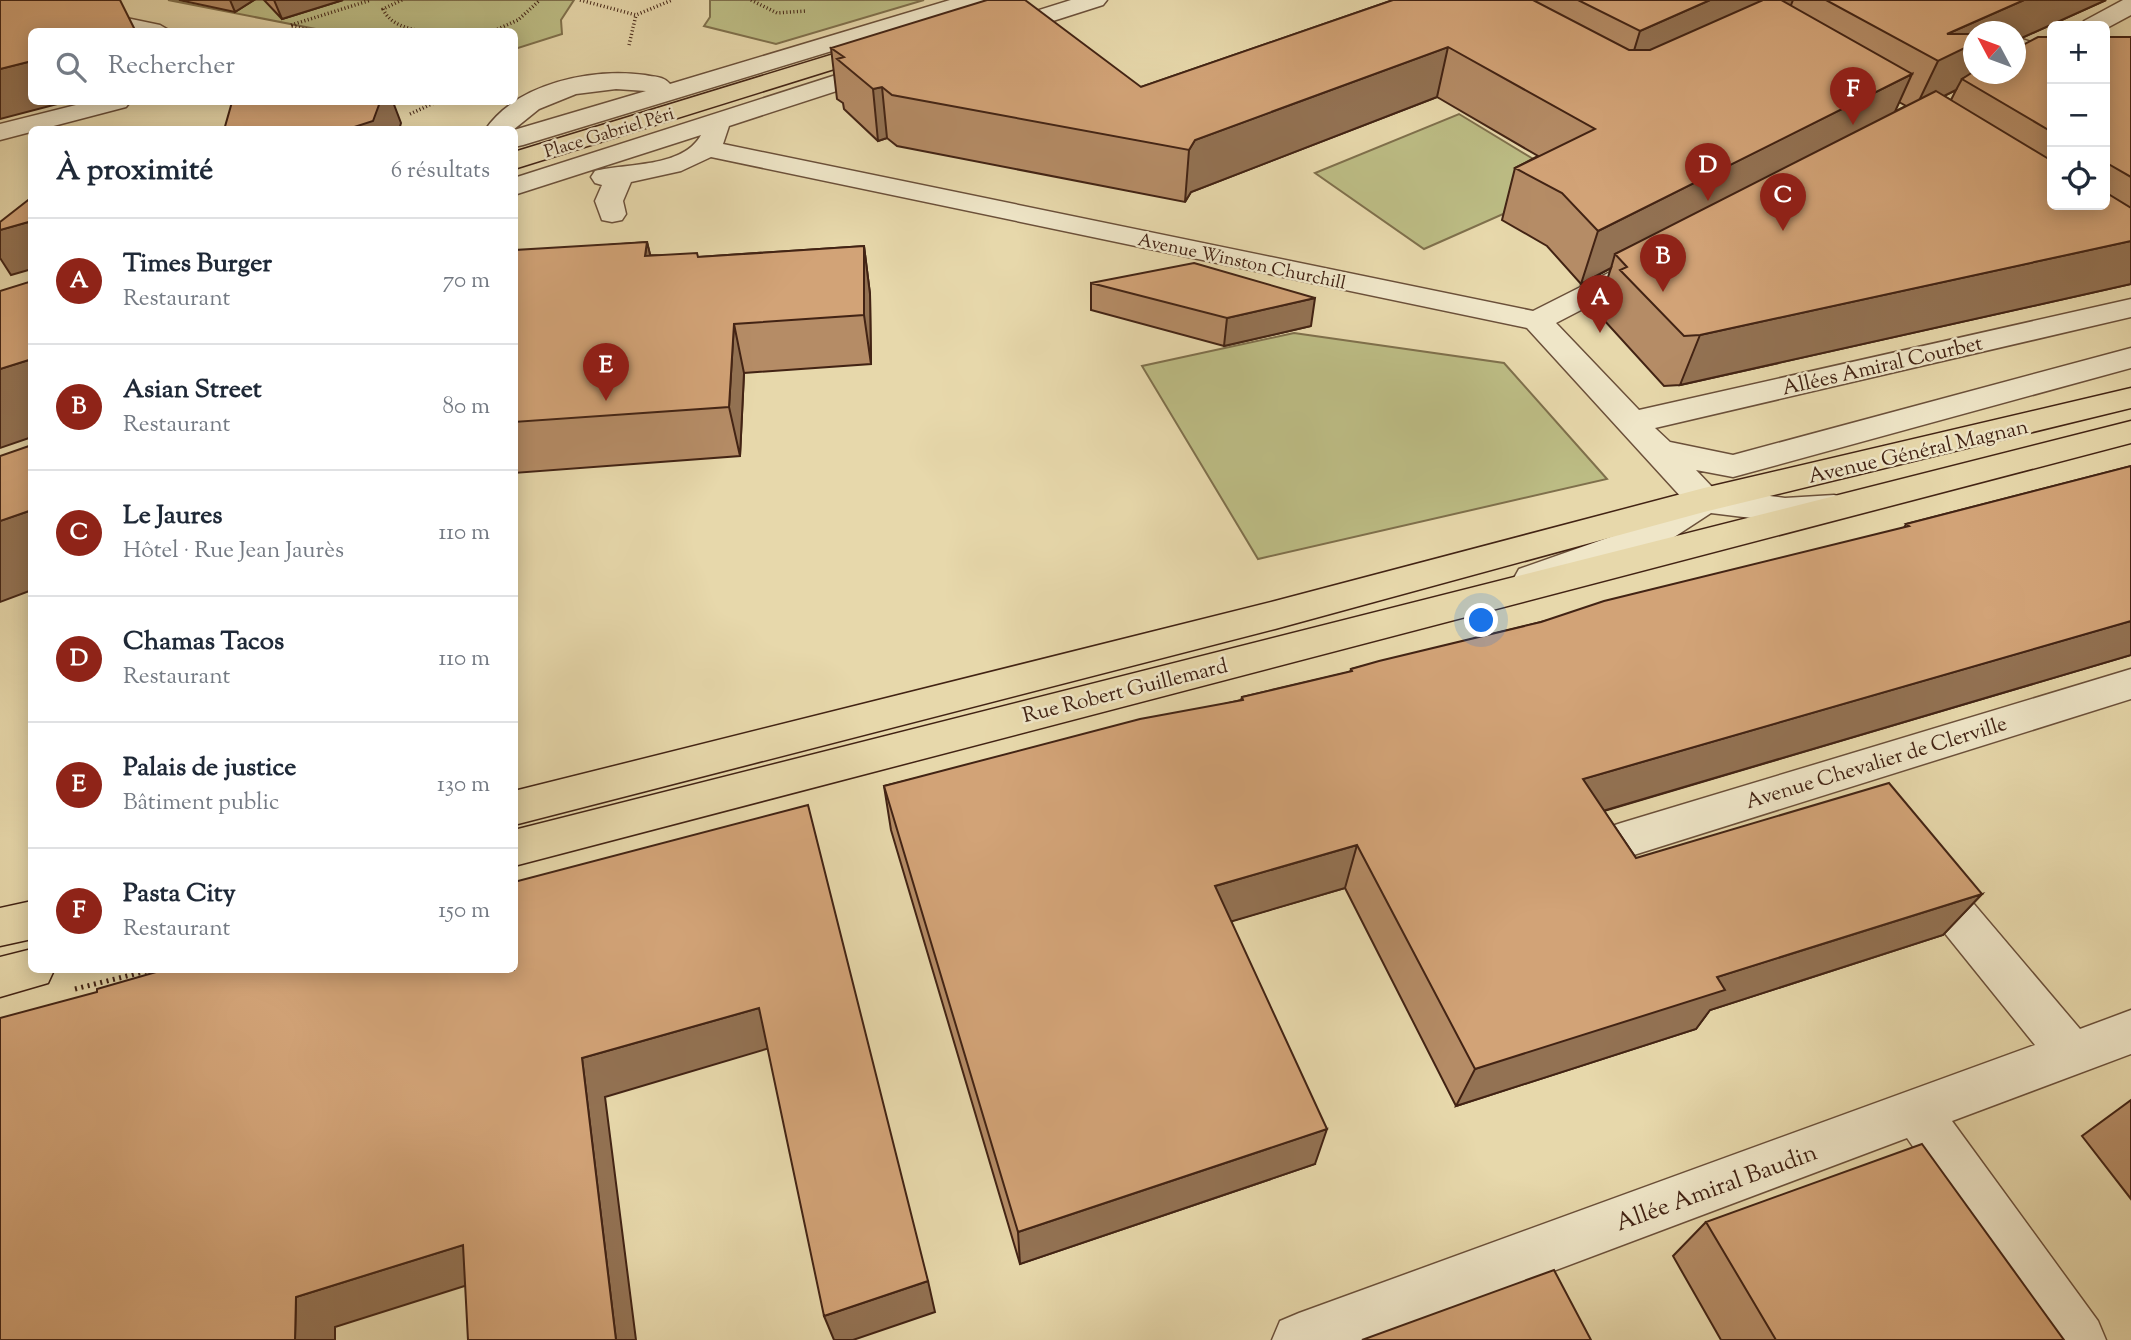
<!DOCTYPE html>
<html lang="fr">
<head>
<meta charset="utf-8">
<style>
	:root { --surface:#fff; --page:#f6f6f7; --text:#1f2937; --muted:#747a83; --line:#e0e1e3; --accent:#8f2418 }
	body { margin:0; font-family:"Sorts Mill Goudy",serif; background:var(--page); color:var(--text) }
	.controls { position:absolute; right:21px; top:21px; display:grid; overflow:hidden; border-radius:10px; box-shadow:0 4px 18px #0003 }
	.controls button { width:63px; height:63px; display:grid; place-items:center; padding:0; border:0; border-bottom:2px solid var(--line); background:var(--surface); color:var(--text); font:35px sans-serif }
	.compass { position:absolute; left:1963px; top:21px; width:63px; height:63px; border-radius:50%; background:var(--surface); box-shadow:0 4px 18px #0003; rotate:311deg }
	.you { position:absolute; left:1482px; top:621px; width:24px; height:24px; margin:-18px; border:5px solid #fff; border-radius:50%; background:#1a73e8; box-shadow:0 0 0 10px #1a73e833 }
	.badge { display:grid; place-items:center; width:46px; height:46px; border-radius:50%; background:var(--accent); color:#fff; font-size:23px; font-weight:700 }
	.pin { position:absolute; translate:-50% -58px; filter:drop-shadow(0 2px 4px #0008) }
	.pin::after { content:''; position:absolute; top:37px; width:24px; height:21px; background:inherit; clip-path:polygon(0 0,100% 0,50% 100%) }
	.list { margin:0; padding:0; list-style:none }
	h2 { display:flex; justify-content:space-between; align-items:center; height:91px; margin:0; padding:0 28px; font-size:30px }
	h2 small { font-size:23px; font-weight:400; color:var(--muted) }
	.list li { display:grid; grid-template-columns:46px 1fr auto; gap:21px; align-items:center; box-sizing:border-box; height:126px; padding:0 28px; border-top:2px solid var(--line) }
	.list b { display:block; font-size:26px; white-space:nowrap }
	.list p { margin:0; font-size:23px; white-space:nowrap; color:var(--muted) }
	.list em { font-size:23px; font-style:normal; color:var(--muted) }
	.icon { flex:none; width:38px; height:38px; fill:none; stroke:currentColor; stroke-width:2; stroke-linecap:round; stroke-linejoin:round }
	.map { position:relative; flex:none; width:2131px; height:1340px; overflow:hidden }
	.search { position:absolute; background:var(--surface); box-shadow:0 4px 18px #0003; left:28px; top:28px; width:490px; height:77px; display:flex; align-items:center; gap:18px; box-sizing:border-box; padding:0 24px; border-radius:10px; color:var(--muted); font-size:26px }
	.panel { position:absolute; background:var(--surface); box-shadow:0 4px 18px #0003; left:28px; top:126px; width:490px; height:847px; border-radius:10px }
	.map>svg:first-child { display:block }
</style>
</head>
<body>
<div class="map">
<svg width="2131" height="1340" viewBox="0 0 2131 1340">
	<rect width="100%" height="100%" fill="#e7d8ab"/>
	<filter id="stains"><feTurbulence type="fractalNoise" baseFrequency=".00286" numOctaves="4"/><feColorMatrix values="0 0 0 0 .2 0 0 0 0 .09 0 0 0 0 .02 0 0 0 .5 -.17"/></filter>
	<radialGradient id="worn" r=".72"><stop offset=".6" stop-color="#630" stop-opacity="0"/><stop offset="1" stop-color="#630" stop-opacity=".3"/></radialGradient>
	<path fill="#bcbc84" stroke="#7f704c" stroke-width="2" d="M168 0H574L561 20 562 34 515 49 514 32 326 31Z
		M710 0H924L776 44 704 26 710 17Z
		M1459 114 1573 183 1424 249 1315 173Z
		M1294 333 1504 363 1607 479 1258 559 1142 366Z"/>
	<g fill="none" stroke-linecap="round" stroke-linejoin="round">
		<defs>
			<path id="minor" d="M0 0H40L160 25 172 32H123L0 6Z
				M950 0H987L983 5 523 145 514 147V130L646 91 616 89 576 94 539 109 513 130H485C517 83 592 68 645 75 654 77 664 76 670 84Z
				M1071 0H1107L1103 5 1006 36H988L985 31 988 26Z
				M2123 0H2131V15L2105 29V26H2081L2084 21Z
				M2016 37 2052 49V63L2032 60 2016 53Z
				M886 59 895 62 899 67 895 72 729 126 723 144 1533 311 1640 257 1650 254 1660 257 1665 263 1660 269 1556 323 1639 410 2131 299V317L1655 428 1670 442 1733 455 2131 348V368L1733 477 1696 470 1714 489 1785 498 1834 495 1846 498 1851 507 1846 516 1785 522 1711 513 1659 547 1532 591 1519 587 1514 578 1519 569 1633 529 1683 499 1527 328 711 157 681 171 631 182 623 201 626 214 622 220 612 222 602 220 595 201 602 185 595 183 591 177 595 171C626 163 683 168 701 135L514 195V178Z
				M88 102H130L126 107 0 140V124Z
				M2131 669V699L1621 859 1606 854 1600 841 1606 828 1621 823Z
				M1925 858 1940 864 2080 1029 2131 1010V1054L1952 1121 2098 1321 2106 1340H2047L1907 1138 1370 1340H1272L1280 1321 1299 1313 2035 1045 1910 890 1903 877 1910 864Z"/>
			<path id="major" d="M883 39 892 41 895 46 892 51 514 169V152Z
				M2131 388V408L1704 512 1275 629 514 825V791L1275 601 1704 488Z
				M2131 421V443L514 866V830Z
				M32 901V939L0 946V908Z
				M32 949V970H54L48 983 0 997V957Z"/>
		</defs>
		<use href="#minor" stroke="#6b503a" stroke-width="3"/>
		<use href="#major" stroke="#422314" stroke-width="3"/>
		<path stroke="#422314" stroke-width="3.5" stroke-dasharray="1 2.5" stroke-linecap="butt" d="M402 0 383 9C391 26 408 28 425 32
			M580 0 636 15 672 0
			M751 0 777 13 806 11
			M291 25 371 0
			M292 26 317 32
			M491 32 518 20 540 0
			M629 45 636 15
			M410 114 436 102"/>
		<path stroke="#422314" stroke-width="5" stroke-dasharray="2 4.5" stroke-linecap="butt" d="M75 989 151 970"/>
		<use href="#minor" fill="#efe6c8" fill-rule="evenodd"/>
		<use href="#major" fill="#e7d8ab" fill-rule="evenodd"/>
	</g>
	<path fill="#b58c66" stroke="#422314" stroke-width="2" fill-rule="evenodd" d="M179 0H254L235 12Z
		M264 0H343L282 19Z
		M1393 0H2106L2015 41V32H1973V74L2052 37V205H2105V37H2131V284L1680 385 1664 386 1603 319 1605 311 1599 304 1611 268 1581 284 1547 246 1502 220 1515 168 1538 156 1437 97 1191 192 1185 202 897 146 887 138 878 141 844 109 843 103 837 99 831 48 1141 87ZM1956 90 1951 100 1944 96ZM1899 102 1906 106 1894 112Z
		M647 242 650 255 698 257 864 246 870 294 871 364 744 373 740 456 514 473V252Z
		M1091 283 1311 326 1224 346 1091 310Z
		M2131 466V655L1604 811 1636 858 1982 894 1943 935 1710 1010 1696 1029 1456 1106 1345 888 1231 921 1315 1164 1020 1264 891 830 884 786 1241 700 1242 697 1350 672 1351 669 1541 622 1904 528 1906 524Z
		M2131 1100V1199L2082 1136Z
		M1706 1222 2064 1340H1721L1673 1256Z"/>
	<path fill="#937253" stroke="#422314" stroke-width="2" d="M230 0H254L235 12Z
		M274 0H343L282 19Z
		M1710 0H1793L1791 5 1625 80 1640 31Z
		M2024 0H2106L2015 41V32H1973V74L1962 79 1956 90 1914 111 1938 61 1947 34Z
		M1448 47 1437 97 1191 192 1185 202 1189 150 1195 140Z
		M32 61V102H65L0 119V69Z
		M1912 74 1889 125 1615 254 1611 268 1581 284 1598 231Z
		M882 87 887 138 878 141 873 89Z
		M380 102H393L401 123 399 130H345Z
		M32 221V269L11 275 0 258V230Z
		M2131 241V284L1680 385 1700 335Z
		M647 242 659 291 645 256Z
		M864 246 870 294 871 364 864 315Z
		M1315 298 1311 326 1224 346 1227 318Z
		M734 324 744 373 740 456 729 407Z
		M32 359V437L0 448V369Z
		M32 510V590L0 602V521Z
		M2131 621V655L1562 823 1583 779Z
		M1357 845 1345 888 1209 928 1215 886Z
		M1982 894 1943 935 1710 1010 1696 1029 1456 1106 1475 1069 1717 977Z
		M759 1008 773 1047 605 1097 636 1340H616L582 1058Z
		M1327 1129 1315 1164 1020 1264 1018 1232Z
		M463 1245 493 1277 335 1327V1340H295L296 1297Z
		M928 1281 935 1312 853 1340H834L824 1316Z"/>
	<path fill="#d2a377" stroke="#422314" stroke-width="2" d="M0 0H120L136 32H32V61L0 69Z
		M987 0H1025L1141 87 1393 0H1533L1629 50H1650L1763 0H1781L1912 74 1598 231 1562 193 1515 168 1595 129 1448 47 1195 140 1189 150 892 95 882 87 873 89 837 59 844 57 831 48Z
		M1578 0H1710L1640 31Z
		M1826 0H2024L1947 34H1973V44L1938 61Z
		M2038 37H2052V132L1962 79 1973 72V74H2015V49Z
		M2105 37H2131V177L2105 162Z
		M1936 91 2052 161V205H2105V192L2131 208V241L1700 335 1684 336 1620 270 1627 267 1615 254Z
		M232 102H380L373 121 345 130H224Z
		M32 197V221L0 230V222Z
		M647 242 645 256 697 253 698 257 864 246V315L734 324 729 407 514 422 515 250Z
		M1194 263 1315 298 1227 318 1091 283Z
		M32 281V359L0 369V291Z
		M32 445V510L0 521V456Z
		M2131 466V621L1583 779 1636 858 1889 783 1982 894 1717 977 1725 990 1475 1069 1357 845 1215 886 1327 1129 1018 1232 884 786 1140 719 1243 700 1242 697 1352 671 1351 669 1379 661 1541 622 1604 601 1909 526 1906 524Z
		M808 805 928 1281 824 1316 759 1008 582 1058 616 1340H468L463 1245 296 1297 295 1340H0V1018L97 992V989L163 970H514V882Z
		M1922 1144 2064 1340H1776L1706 1222Z
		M1554 1270 1591 1340H1362Z"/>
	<g text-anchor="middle" stroke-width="5" stroke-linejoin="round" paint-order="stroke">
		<g font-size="18" fill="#422314" stroke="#efe6c8">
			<text transform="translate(609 132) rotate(-17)" y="6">Place Gabriel Péri</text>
			<text transform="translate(1242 261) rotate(12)" y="6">Avenue Winston Churchill</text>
		</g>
		<g font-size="21" fill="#422314" stroke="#efe6c8">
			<text transform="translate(1882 365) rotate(-13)" y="7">Allées Amiral Courbet</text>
			<text transform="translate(1918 451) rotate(-13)" y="7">Avenue Général Magnan</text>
			<text transform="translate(1125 690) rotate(-14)" y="7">Rue Robert Guillemard</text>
			<text transform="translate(1876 762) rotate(-17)" y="7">Avenue Chevalier de Clerville</text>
		</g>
		<g font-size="24" fill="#422314" stroke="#efe6c8">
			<text transform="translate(1716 1187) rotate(-20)" y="8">Allée Amiral Baudin</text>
		</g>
	</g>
	<rect width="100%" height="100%" filter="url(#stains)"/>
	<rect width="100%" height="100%" fill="url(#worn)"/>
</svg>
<div class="controls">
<button>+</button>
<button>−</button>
<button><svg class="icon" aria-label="locate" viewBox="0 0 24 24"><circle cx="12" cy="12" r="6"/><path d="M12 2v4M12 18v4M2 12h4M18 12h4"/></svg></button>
</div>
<svg class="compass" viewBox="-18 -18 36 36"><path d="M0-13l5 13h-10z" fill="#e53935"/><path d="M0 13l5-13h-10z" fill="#747a83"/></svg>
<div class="you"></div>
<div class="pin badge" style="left:1600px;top:333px">A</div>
<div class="pin badge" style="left:1663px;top:292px">B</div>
<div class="pin badge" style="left:1783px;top:231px">C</div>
<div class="pin badge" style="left:1708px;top:201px">D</div>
<div class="pin badge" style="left:606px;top:401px">E</div>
<div class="pin badge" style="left:1853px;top:125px">F</div>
<div class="search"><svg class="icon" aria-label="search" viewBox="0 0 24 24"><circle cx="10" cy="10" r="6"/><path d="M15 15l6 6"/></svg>Rechercher</div>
<section class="panel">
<h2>À proximité<small>6 résultats</small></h2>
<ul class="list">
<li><span class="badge">A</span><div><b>Times Burger</b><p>Restaurant</p></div><em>70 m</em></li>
<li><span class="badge">B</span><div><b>Asian Street</b><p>Restaurant</p></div><em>80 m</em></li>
<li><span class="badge">C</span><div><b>Le Jaures</b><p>Hôtel · Rue Jean Jaurès</p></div><em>110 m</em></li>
<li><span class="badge">D</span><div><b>Chamas Tacos</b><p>Restaurant</p></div><em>110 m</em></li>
<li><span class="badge">E</span><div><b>Palais de justice</b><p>Bâtiment public</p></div><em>130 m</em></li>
<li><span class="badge">F</span><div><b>Pasta City</b><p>Restaurant</p></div><em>150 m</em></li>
</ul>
</section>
</div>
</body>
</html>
